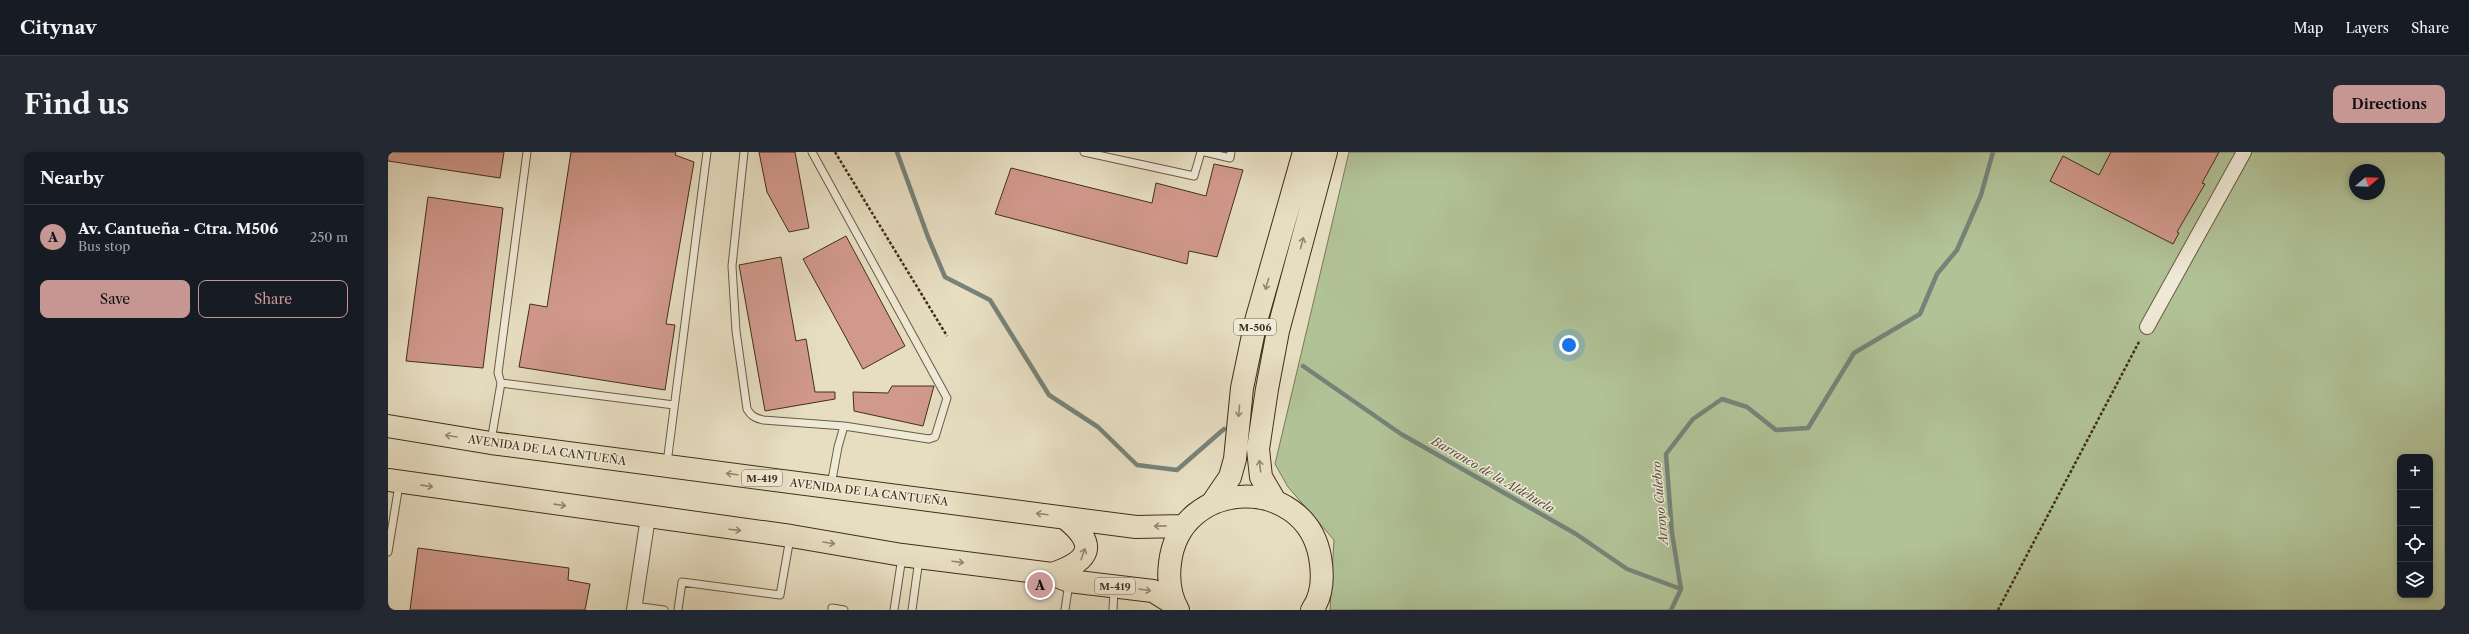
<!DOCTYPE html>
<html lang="en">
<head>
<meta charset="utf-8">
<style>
	:root { --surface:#171b24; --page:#242831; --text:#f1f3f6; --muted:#9ea1a6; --line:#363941; --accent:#c59692 }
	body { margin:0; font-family:"Libre Caslon Text",serif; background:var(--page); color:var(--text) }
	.controls { position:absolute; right:12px; bottom:12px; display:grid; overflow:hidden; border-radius:8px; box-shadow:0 2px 6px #0003 }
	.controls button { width:36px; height:36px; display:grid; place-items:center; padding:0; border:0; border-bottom:1px solid var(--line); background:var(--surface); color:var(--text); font:20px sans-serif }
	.compass { position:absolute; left:1961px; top:12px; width:36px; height:36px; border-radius:50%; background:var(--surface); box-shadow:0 2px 6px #0003; rotate:71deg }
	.you { position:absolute; left:1181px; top:193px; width:14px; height:14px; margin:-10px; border:3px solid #fff; border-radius:50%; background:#1a73e8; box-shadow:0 0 0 6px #1a73e833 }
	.badge { display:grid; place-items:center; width:26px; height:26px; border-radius:50%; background:var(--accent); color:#111; font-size:13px; font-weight:700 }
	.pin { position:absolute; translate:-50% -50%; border:2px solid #fff; box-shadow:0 1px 4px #0006 }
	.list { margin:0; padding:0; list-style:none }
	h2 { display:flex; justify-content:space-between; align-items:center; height:52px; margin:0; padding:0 16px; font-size:17px }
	h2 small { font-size:13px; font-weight:400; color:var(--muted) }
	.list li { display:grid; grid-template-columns:26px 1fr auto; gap:12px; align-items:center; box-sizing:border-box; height:64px; padding:0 16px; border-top:1px solid var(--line) }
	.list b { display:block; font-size:15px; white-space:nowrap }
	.list p { margin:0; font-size:13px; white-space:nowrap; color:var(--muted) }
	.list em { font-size:13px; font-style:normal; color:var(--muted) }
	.actions { display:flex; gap:8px; padding:12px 16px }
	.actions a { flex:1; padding:9px 0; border:1px solid var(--accent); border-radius:8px; text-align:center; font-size:14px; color:var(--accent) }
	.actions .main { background:var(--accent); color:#111 }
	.icon { flex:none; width:22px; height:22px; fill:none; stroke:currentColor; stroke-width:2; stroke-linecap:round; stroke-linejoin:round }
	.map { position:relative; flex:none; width:2057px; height:458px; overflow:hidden; border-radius:8px }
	header { display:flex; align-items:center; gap:24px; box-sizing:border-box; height:56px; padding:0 20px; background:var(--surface); border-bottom:1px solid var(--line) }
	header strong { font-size:19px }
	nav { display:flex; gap:22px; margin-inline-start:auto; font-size:14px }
	.intro { display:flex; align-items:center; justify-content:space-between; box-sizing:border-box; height:96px; padding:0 24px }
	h1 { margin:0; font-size:28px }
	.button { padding:10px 18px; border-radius:8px; background:var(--accent); color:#111; font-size:14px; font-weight:700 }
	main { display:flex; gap:24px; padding:0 24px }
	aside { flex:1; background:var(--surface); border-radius:8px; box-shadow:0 2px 6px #0003 }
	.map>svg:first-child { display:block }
</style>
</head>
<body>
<header>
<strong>Citynav</strong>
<nav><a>Map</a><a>Layers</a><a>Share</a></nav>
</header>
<div class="intro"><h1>Find us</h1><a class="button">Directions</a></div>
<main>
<aside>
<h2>Nearby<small></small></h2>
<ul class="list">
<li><span class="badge">A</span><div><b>Av. Cantueña - Ctra. M506</b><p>Bus stop</p></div><em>250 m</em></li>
</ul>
<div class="actions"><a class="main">Save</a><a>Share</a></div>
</aside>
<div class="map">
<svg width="2057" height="458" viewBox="0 0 2057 458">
	<rect width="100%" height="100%" fill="#e7dec2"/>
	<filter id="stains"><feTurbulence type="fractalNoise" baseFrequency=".005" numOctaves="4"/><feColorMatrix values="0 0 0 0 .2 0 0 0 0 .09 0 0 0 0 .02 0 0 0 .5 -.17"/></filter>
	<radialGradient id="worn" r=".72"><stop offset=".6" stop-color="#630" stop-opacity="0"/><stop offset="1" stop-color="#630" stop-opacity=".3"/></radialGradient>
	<path fill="#b1c297" stroke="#7a7858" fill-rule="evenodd" d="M961 0H2057V458H942L946 388 900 335 887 312ZM1967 18H1991V42H1967ZM2012 305H2042V443H2012Z"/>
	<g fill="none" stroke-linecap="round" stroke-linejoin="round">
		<path stroke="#768379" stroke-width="4.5" d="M509 0 540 85 557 125 602 148 661 243 710 275 749 313 789 318 836 277
			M915 214 1013 282 1188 382 1239 417 1293 437
			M1283 458 1293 437 1284 381 1278 302 1305 267 1334 247 1359 255 1388 278 1420 276 1466 201 1532 162 1549 122 1569 98 1593 43 1605 0"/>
	</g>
	<path fill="#d1998c" stroke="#422e18" d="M0 0H116L112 26 0 9Z
		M183 0H288L287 3 306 10 278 172 287 173 277 238 131 215 142 152 159 155Z
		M371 0H407L421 76 401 80 379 40Z
		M1723 0H1831L1814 31 1817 32 1789 80 1791 81 1785 92 1662 29 1675 4 1711 23Z
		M826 12 855 18 829 105 801 99 799 112 607 62 623 16 764 51 768 31 818 44Z
		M40 45 115 56 95 216 18 209Z
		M458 84 517 194 475 217 415 107Z
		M393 105 408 189 418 187 427 240H447V247L377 259 351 113Z
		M504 234H546L535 274 466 259 465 240 500 241Z
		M30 396 181 416 180 428 202 432 197 458H22Z"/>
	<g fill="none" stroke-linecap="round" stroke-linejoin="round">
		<defs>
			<path id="service" d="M356 0 344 114 348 179 359 257C363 264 367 266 375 268L456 274 541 287 547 285 559 246 424 0
				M696 0 806 24 813 0
				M817 0 842 6 843 0
				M113 231 110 221 139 0
				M103 289 113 231 286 253
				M279 311 319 0
				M443 333 450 295 456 274
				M0 400 11 333
				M246 454 276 458
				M444 456 456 458
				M290 458 294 430 392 443 402 386
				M506 458 514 405
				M524 458 531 407
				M677 458 681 431
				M725 458 726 436"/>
			<path id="minor" d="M1759 175 1856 0
				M246 458 260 365"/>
			<path id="primary" d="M0 274 103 291 748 375 795 374
				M0 328 403 384 514 403 664 422 681 429 765 439 786 452
				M664 422C702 409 711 393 677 366
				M790 458C782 444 780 427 782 411 792 325 917 322 932 405 935 422 935 443 924 458"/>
			<path id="motorway" d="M887 349 873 325 870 297 879 237 890 179 938 0
				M825 350 842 325 847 307 854 236 868 169 916 0"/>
		</defs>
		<use href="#service" stroke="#6b5a42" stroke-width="9"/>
		<use href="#minor" stroke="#6b5a42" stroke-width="16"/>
		<use href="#primary" stroke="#422e18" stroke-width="24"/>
		<use href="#motorway" stroke="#422e18" stroke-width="24"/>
		<path stroke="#422e18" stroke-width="2.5" stroke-dasharray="3 2" stroke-linecap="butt" d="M447 0 559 184
			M1610 458 1752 188"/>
		<use href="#service" stroke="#efead7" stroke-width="7"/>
		<use href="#minor" stroke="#efead7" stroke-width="14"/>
		<use href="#primary" stroke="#e7dec2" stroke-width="22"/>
		<use href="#motorway" stroke="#e7dec2" stroke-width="22"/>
	</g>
	<defs><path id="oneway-shaft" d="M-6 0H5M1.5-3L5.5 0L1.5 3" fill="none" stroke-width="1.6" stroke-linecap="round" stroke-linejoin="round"/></defs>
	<g stroke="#94866d">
		<use href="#oneway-shaft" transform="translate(914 91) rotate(-75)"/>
		<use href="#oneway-shaft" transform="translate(879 132) rotate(106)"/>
		<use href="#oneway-shaft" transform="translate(851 259) rotate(95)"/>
		<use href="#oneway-shaft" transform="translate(63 284) rotate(-171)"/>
		<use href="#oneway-shaft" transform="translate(872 314) rotate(-96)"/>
		<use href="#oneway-shaft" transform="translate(344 322) rotate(-173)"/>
		<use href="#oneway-shaft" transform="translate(39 334) rotate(8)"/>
		<use href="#oneway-shaft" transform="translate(172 353) rotate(8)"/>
		<use href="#oneway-shaft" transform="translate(654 362) rotate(-173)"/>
		<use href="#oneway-shaft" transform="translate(772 374) rotate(179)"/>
		<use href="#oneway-shaft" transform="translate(347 378) rotate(7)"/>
		<use href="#oneway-shaft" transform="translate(441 391) rotate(9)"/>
		<use href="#oneway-shaft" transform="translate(695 402) rotate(-71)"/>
		<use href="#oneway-shaft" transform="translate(570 410) rotate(7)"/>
		<use href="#oneway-shaft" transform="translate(757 438) rotate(9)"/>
	</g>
	<g text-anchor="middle" stroke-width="3" stroke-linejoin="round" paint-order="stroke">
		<g fill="#efead7" stroke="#766651" stroke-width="1">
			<rect x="846" y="167" width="42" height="16" rx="3"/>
			<rect x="354" y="318" width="40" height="16" rx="3"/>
			<rect x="707" y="426" width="40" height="16" rx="3"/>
		</g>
		<g font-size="10" font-weight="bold" fill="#422e18">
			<text x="867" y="179">M-506</text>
			<text x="374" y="330">M-419</text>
			<text x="727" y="438">M-419</text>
		</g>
		<g font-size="11" fill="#422e18" stroke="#efead7">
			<text transform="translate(159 298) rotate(8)" y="4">AVENIDA DE LA CANTUEÑA</text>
			<text transform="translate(481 340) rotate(7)" y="4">AVENIDA DE LA CANTUEÑA</text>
		</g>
		<g font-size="12" font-style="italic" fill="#585140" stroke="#efead7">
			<text transform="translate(1105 323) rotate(30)" y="4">Barranco de la Aldehuela</text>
			<text transform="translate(1272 351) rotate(-95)" y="4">Arroyo Culebro</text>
		</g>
	</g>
	<rect width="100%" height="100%" filter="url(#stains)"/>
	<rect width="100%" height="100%" fill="url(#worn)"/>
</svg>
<div class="controls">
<button>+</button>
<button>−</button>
<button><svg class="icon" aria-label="locate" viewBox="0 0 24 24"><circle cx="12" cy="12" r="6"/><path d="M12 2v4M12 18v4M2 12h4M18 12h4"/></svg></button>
<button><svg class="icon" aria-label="layers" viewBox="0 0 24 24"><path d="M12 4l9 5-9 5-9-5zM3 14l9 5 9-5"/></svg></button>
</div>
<svg class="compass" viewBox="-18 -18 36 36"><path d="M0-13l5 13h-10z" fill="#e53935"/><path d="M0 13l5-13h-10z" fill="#9ea1a6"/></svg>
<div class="you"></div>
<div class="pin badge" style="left:652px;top:433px">A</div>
</div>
</main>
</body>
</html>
